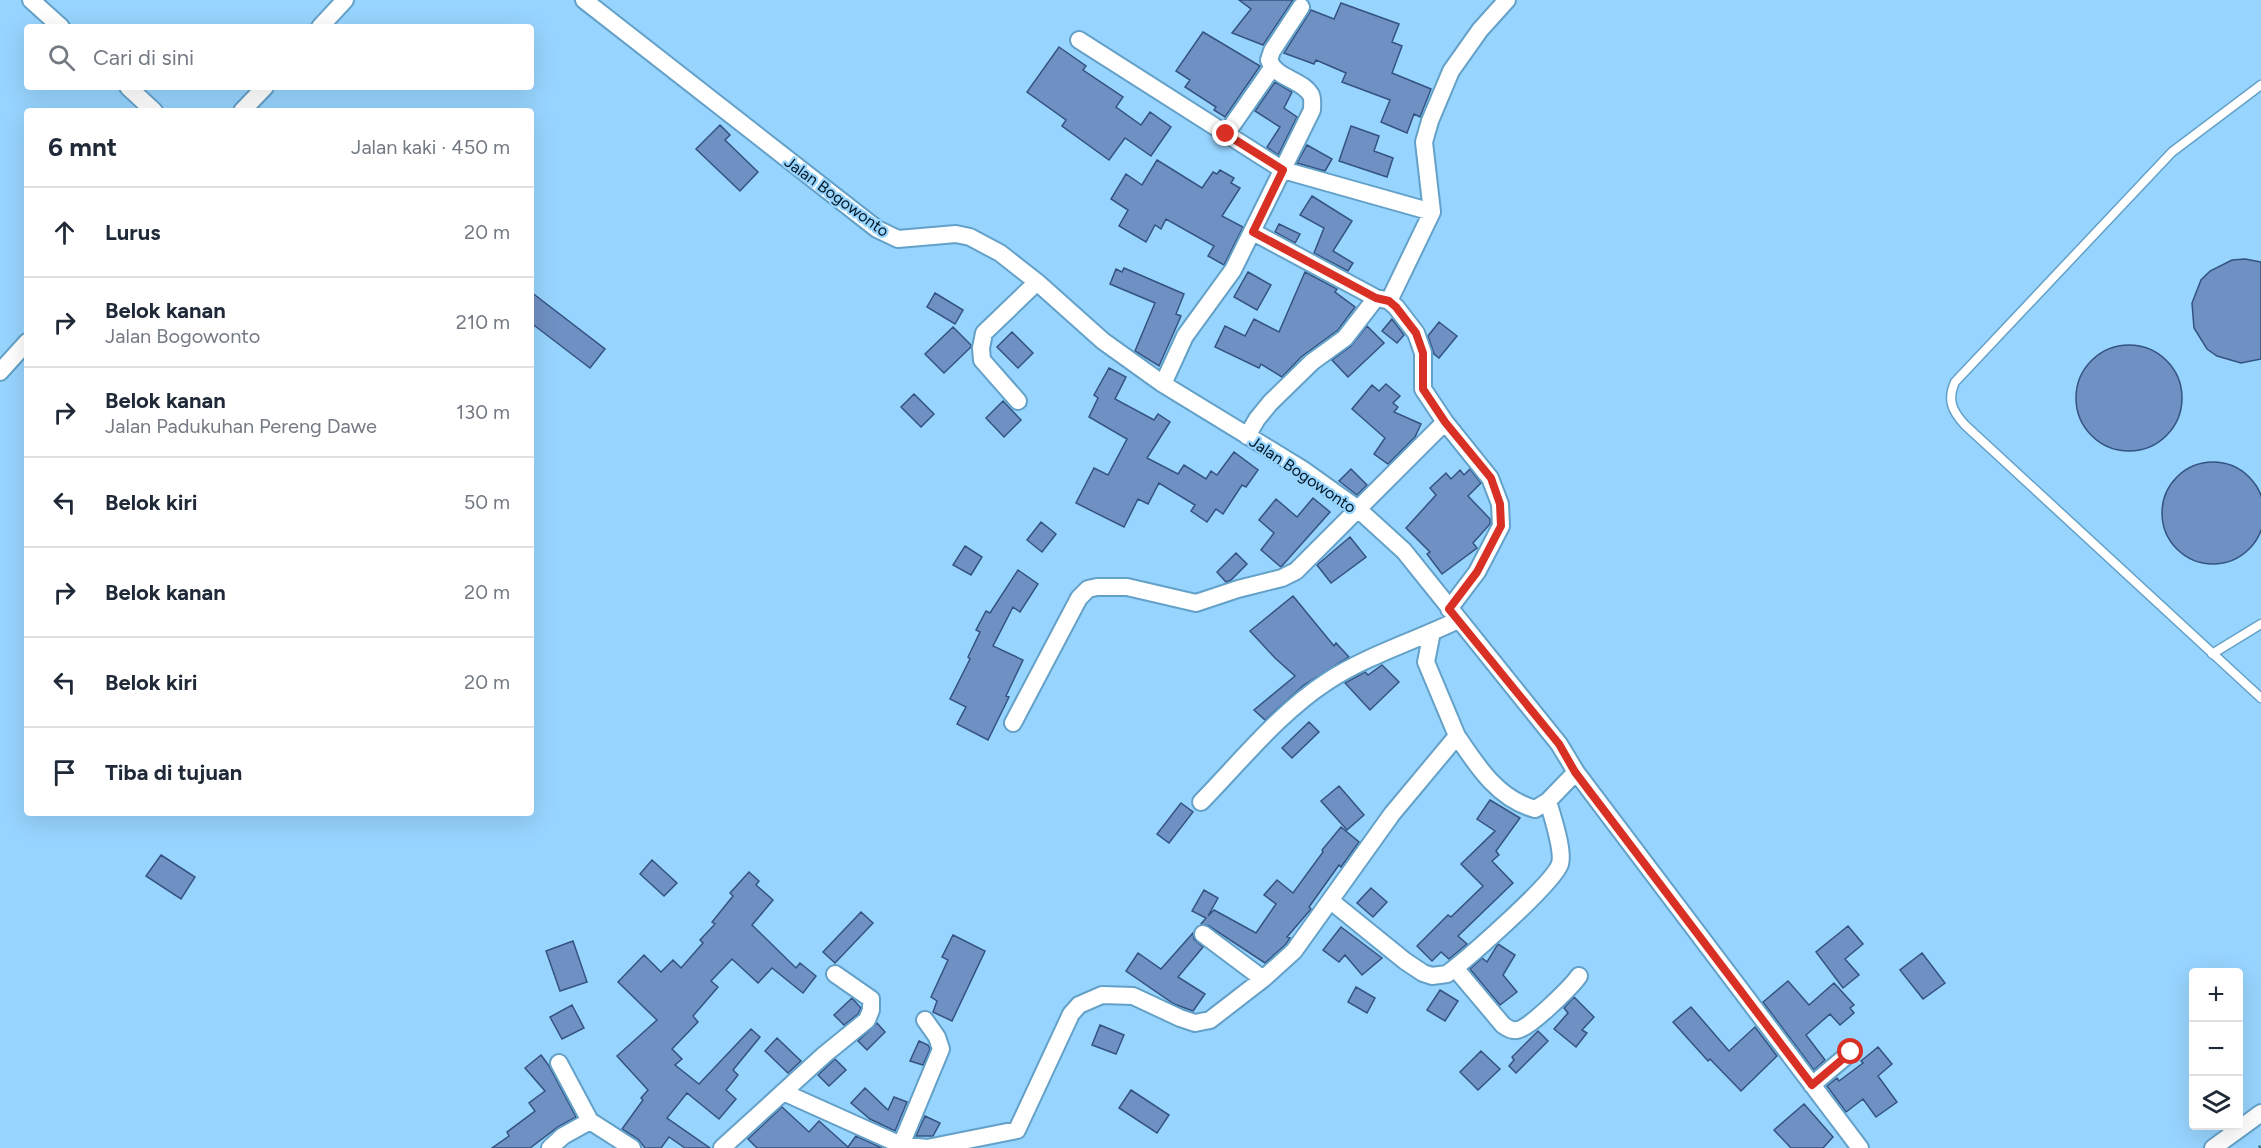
<!DOCTYPE html>
<html lang="id">
<head>
<meta charset="utf-8">
<style>
	:root { --surface:#fff; --page:#f2f2f3; --text:#1f2937; --muted:#747a83; --line:#e0e1e3 }
	body { margin:0; font-family:Figtree,sans-serif; background:var(--page); color:var(--text) }
	.controls { position:absolute; right:18px; bottom:18px; display:grid; overflow:hidden; border-radius:6px; box-shadow:0 6px 24px #0002 }
	.controls button { width:54px; height:54px; display:grid; place-items:center; padding:0; border:0; border-bottom:2px solid var(--line); background:var(--surface); color:var(--text); font:30px sans-serif }
	.stop { position:absolute; width:18px; height:18px; margin:-14px; border:4px solid #d93025; border-radius:50%; background:#fff }
	.stop.end { background:#d93025; border-color:#fff; box-shadow:0 2px 6px #0008 }
	.list { margin:0; padding:0; list-style:none }
	h2 { display:flex; justify-content:space-between; align-items:center; height:78px; margin:0; padding:0 24px; font-size:26px }
	h2 small { font-size:20px; font-weight:400; color:var(--muted) }
	.list li { display:grid; grid-template-columns:39px 1fr auto; gap:18px; align-items:center; box-sizing:border-box; height:90px; padding:0 24px; border-top:2px solid var(--line) }
	.list b { display:block; font-size:22px; white-space:nowrap }
	.list p { margin:0; font-size:20px; white-space:nowrap; color:var(--muted) }
	.list em { font-size:20px; font-style:normal; color:var(--muted) }
	.icon { flex:none; width:33px; height:33px; fill:none; stroke:currentColor; stroke-width:2; stroke-linecap:round; stroke-linejoin:round }
	.map { position:relative; flex:none; width:2261px; height:1148px; overflow:hidden }
	.search { position:absolute; background:var(--surface); box-shadow:0 6px 24px #0002; left:24px; top:24px; width:510px; height:66px; display:flex; align-items:center; gap:15px; box-sizing:border-box; padding:0 21px; border-radius:6px; color:var(--muted); font-size:22px }
	.panel { position:absolute; background:var(--surface); box-shadow:0 6px 24px #0002; left:24px; top:108px; width:510px; height:708px; border-radius:6px }
	.map>svg:first-child { display:block }
</style>
</head>
<body>
<div class="map">
<svg width="2261" height="1148" viewBox="0 0 2261 1148">
	<rect width="100%" height="100%" fill="#97d4fe"/>
	<path fill="#6f90c3" stroke="#345382" stroke-width="1.5" d="M1239 0H1293L1263 45 1232 33 1251 9Z
		M1341 3 1399 24 1392 42 1402 46 1392 73 1431 89 1420 117 1414 114 1407 133 1381 122 1390 100 1342 82 1346 73 1316 60 1314 64 1284 53 1311 10 1334 19Z
		M1203 32 1260 66 1225 117 1214 110 1216 107 1185 87 1190 80 1176 71Z
		M1059 47 1086 66 1083 70 1123 97 1116 107 1141 125 1150 112 1171 127 1151 156 1125 138 1109 160 1062 126 1066 120 1027 92Z
		M1275 82 1292 92 1284 108 1297 117 1278 155 1267 147 1280 127 1255 111Z
		M720 125 730 135 725 140 758 172 740 191 696 149Z
		M1351 126 1379 136 1374 151 1393 158 1387 177 1339 161Z
		M1307 145 1332 159 1325 171 1297 163Z
		M1157 160 1202 188 1213 172 1217 174 1220 170 1234 178 1231 183 1240 188 1222 216 1243 227 1224 265 1208 256 1214 246 1166 219 1161 229 1155 225 1146 242 1119 226 1128 210 1111 199 1126 174 1142 185Z
		M1312 196 1352 221 1333 251 1353 263 1348 271 1314 253 1324 228 1300 215Z
		M1279 224 1300 234 1295 243 1275 232Z
		M2245 259 2261 262V359L2241 363 2217 356 2207 349 2194 328 2192 303 2201 280 2210 271 2232 260Z
		M1124 268 1184 294 1176 314 1181 316 1159 366 1135 351 1155 303 1110 284 1116 269 1122 272Z
		M1248 272 1271 285 1257 310 1234 297Z
		M1305 272 1337 289 1335 292 1355 307 1338 330 1301 357 1282 377 1261 364 1259 368 1215 347 1225 326 1245 336 1254 319 1279 332Z
		M531 292 605 349 590 368 531 323Z
		M935 293 963 310 955 324 927 307Z
		M1392 319 1404 335 1397 343 1382 331Z
		M1439 322 1457 336 1439 358 1434 354 1428 336Z
		M1367 326 1384 343 1348 377 1332 360 1351 346Z
		M953 327 971 345V347L944 373 925 354Z
		M1012 332 1033 353 1018 368 997 347Z
		M2076 398a53 53 0 1 1 106 0a53 53 0 1 1-106 0Z
		M1109 368 1126 377 1115 399 1154 420 1158 414 1170 422 1147 458 1178 474 1184 465 1206 479 1211 471 1217 475 1234 452 1258 470 1246 487 1242 485 1223 514 1216 509 1207 522 1191 511 1195 505 1159 483 1148 504 1138 499 1124 527 1076 503 1094 468 1108 475 1127 439 1089 417 1098 398 1094 395Z
		M1386 384 1400 396 1393 403 1398 407 1394 412 1421 424 1415 437 1388 464 1374 454 1385 438 1352 409 1372 385 1379 391Z
		M914 394 934 414 921 427 901 407Z
		M1003 401 1021 420 1004 437 986 418Z
		M2162 513a51 51 0 1 1 102 0a51 51 0 1 1-102 0Z
		M1351 469 1367 485 1357 495 1339 481Z
		M1470 469 1481 483 1468 496 1490 519V524L1473 543 1477 548 1442 574 1427 554 1430 552 1406 528 1436 495 1430 488 1446 473 1451 479 1460 470 1464 475Z
		M1313 498 1330 512 1281 567 1261 550 1274 533 1259 520 1276 499 1297 517Z
		M1041 522 1056 534 1042 552 1027 540Z
		M1350 537 1366 557 1331 583 1317 565Z
		M965 546 982 557 971 575 953 565Z
		M1236 553 1247 564 1231 580 1226 582 1217 572Z
		M1018 570 1038 584 1020 612 1013 607 993 646 1023 660 1006 696 1009 697 988 740 957 724 966 707 950 699 970 659 968 657 980 632 976 630 986 611 990 613Z
		M1293 596 1334 646 1336 643 1349 657 1304 685 1265 720 1254 710 1295 676 1275 658 1250 631Z
		M1382 665 1399 682 1370 710 1345 683 1365 672 1368 675Z
		M1309 722 1319 732 1292 758 1282 748Z
		M1339 786 1364 815 1347 830 1321 801Z
		M1490 800 1520 818 1496 851 1499 855 1492 861 1513 883 1458 936 1467 944 1449 959 1441 952 1432 961 1417 946 1448 915 1451 917 1483 886 1461 864 1495 831 1477 819Z
		M1181 803 1193 812 1169 843 1157 834Z
		M1341 827 1359 842 1341 867 1339 865 1309 907 1311 909 1287 937 1290 938 1286 944 1265 963 1209 926 1201 924 1206 918 1192 911 1204 890 1218 898 1208 916 1214 910 1256 933 1276 904 1264 895 1277 880 1293 893 1323 852 1322 850Z
		M161 855 195 877 181 899 146 876Z
		M652 860 677 883 664 896 640 874Z
		M749 872 759 881 756 885 773 900 752 925 796 968 800 963 816 976 803 993 772 968 758 983 732 959 711 981 718 987 693 1016 698 1022 672 1049 682 1059 675 1065 699 1084 751 1029 760 1037 733 1070 738 1075 726 1090 736 1099 719 1119 687 1093 667 1118 710 1148H685L669 1137 661 1148H645L638 1139 622 1129 643 1100 641 1098 648 1090 617 1056 657 1020 618 982 644 955 661 972 673 960 681 968 703 943 700 940 715 924 712 922 733 896 730 893Z
		M1371 888 1387 902 1373 917 1357 903Z
		M861 912 873 923 835 963 823 952Z
		M1848 926 1863 944 1845 959 1859 975 1843 988 1816 952Z
		M1341 927 1382 958 1362 975 1345 955 1339 962 1323 950Z
		M1193 933 1194 939 1203 947 1178 977 1205 994 1193 1011 1174 1004 1126 971 1138 953 1161 969Z
		M953 935 985 951 952 1021 933 1012 937 1001 931 997 948 960 942 957Z
		M573 941 587 982 560 991 546 951Z
		M1498 944 1515 955 1503 975 1517 992 1500 1005 1470 969 1482 958 1487 962Z
		M1922 953 1945 983 1923 999 1900 970Z
		M1788 981 1809 1005 1834 983 1854 1005 1850 1008 1854 1013 1840 1025 1830 1014 1806 1035 1825 1060 1814 1070 1763 1002Z
		M1356 987 1375 998 1367 1013 1348 1002Z
		M1440 990 1458 1001 1445 1021 1427 1010Z
		M1574 997 1594 1017 1582 1030 1587 1033 1576 1047 1554 1029 1568 1013 1564 1008Z
		M852 998 861 1008 858 1014 844 1025 834 1015Z
		M572 1005 584 1028 562 1039 550 1017Z
		M1691 1007 1729 1051 1755 1027 1777 1056 1741 1091 1710 1059 1708 1061 1673 1022Z
		M877 1023 885 1032 867 1050 858 1041Z
		M1100 1025 1124 1035 1116 1054 1092 1045Z
		M1538 1031 1548 1041 1516 1073 1509 1066 1514 1060 1512 1057Z
		M777 1038 801 1061 788 1073 765 1051Z
		M919 1041 928 1045 930 1049 923 1065 910 1061Z
		M1878 1047 1892 1064 1878 1076 1897 1102 1876 1117 1863 1099 1846 1112 1827 1086 1837 1078 1839 1081 1863 1063 1861 1061Z
		M1481 1051 1500 1069 1478 1090 1460 1072Z
		M541 1055 549 1066 576 1117 558 1127 530 1148H492L509 1136 507 1132 535 1111 529 1103 545 1091 525 1068Z
		M835 1059 846 1070 829 1086 818 1075Z
		M865 1088 888 1110 894 1097 907 1102 895 1131 870 1119 851 1103Z
		M1131 1090 1169 1115 1157 1133 1119 1108Z
		M1804 1104 1833 1137 1823 1148H1791L1774 1130Z
		M782 1107 809 1132 819 1121 848 1147 856 1136 882 1148H757L748 1139Z
		M925 1116 940 1123 933 1136H916Z"/>
	<g fill="none" stroke-linecap="round" stroke-linejoin="round">
		<defs>
			<path id="lane" d="M2261 85 2172 152 1955 382C1947 400 1952 411 1965 425L2261 698
				M2212 654 2261 624"/>
			<path id="street" d="M31 0 61 27
				M584 0 877 229 898 239 956 234 970 237 1000 253 1037 282 1103 341 1163 384 1302 469 1358 509 1404 551 1559 744 1576 772 1860 1148
				M320 27 345 0
				M1079 40 1283 170 1432 212
				M128 87 154 111
				M242 111 265 87
				M1226 134 1272 68
				M1253 232 1376 298 1386 300
				M0 372 27 342
				M1163 384 1185 336 1233 270 1312 110C1312 106 1313 99 1311 95 1302 79 1276 79 1269 60L1272 51 1301 7
				M1018 401 982 360 981 348 984 333 1037 282
				M1247 436 1257 419 1270 403 1312 362 1345 338 1376 298
				M1449 609 1477 572 1501 526 1500 504 1490 478 1445 422 1423 389V353L1416 333 1396 307 1389 301 1432 212 1424 142 1430 121 1451 71 1480 30 1507 0
				M1432 632 1426 662 1457 736
				M1013 723 1079 598 1088 589 1097 587H1127L1196 603 1238 589 1282 578 1296 571 1445 422
				M1201 802C1241 761 1280 712 1328 681 1368 655 1415 641 1458 620
				M1331 901 1405 961 1423 973 1432 976 1447 974C1467 959 1553 884 1560 864 1564 850 1552 816 1548 801
				M1203 934 1263 979
				M1455 968 1503 1025C1507 1028 1512 1031 1517 1030 1529 1029 1571 987 1579 976
				M559 1063 590 1121 632 1148
				M1812 1085 1851 1052
				M783 1092 901 1145 927 1148 1017 1130 1071 1014 1079 1005 1102 995 1133 996 1180 1018 1195 1023 1210 1020 1263 979 1294 951 1392 814 1457 736C1477 766 1498 799 1535 809L1548 801 1576 772
				M901 1145 941 1049 937 1037 925 1020
				M550 1148 563 1136 590 1121
				M722 1148 824 1055 867 1020 871 1010V999L835 974
				M2213 1148 2261 1113"/>
		</defs>
		<use href="#lane" stroke="#64a1c8" stroke-width="11"/>
		<use href="#street" stroke="#64a1c8" stroke-width="20"/>
		<use href="#lane" stroke="#fff" stroke-width="8"/>
		<use href="#street" stroke="#fff" stroke-width="16"/>
		<path stroke="#436a84" stroke-width="4.5" stroke-dasharray="10 10" stroke-linecap="butt" d="M2259 1148 2261 1147"/>
	</g>
	<g fill="none" stroke-linecap="round" stroke-linejoin="round">
		<path stroke="#d93025" stroke-width="8" d="M1226 134 1283 170 1253 232 1376 298 1389 301 1396 307 1416 333 1423 353V389L1445 422 1491 478 1500 504 1501 526 1477 572 1449 609 1559 744 1575 772 1812 1085 1851 1052"/>
	</g>
	<g text-anchor="middle" stroke-width="4.5" stroke-linejoin="round" paint-order="stroke">
		<g font-size="16" fill="#001624" stroke="#97d4fe">
			<text transform="translate(837 196) rotate(36)" y="6">Jalan Bogowonto</text>
			<text transform="translate(1303 474) rotate(34)" y="6">Jalan Bogowonto</text>
		</g>
	</g>
</svg>
<div class="controls">
<button>+</button>
<button>−</button>
<button><svg class="icon" aria-label="layers" viewBox="0 0 24 24"><path d="M12 4l9 5-9 5-9-5zM3 14l9 5 9-5"/></svg></button>
</div>
<div class="stop" style="left:1851px;top:1052px"></div>
<div class="stop end" style="left:1226px;top:134px"></div>
<div class="search"><svg class="icon" aria-label="search" viewBox="0 0 24 24"><circle cx="10" cy="10" r="6"/><path d="M15 15l6 6"/></svg>Cari di sini</div>
<section class="panel">
<h2>6 mnt<small>Jalan kaki · 450 m</small></h2>
<ul class="list">
<li><svg class="icon" aria-label="ahead" viewBox="0 0 24 24"><path d="M12 20V5M6 11l6-6 6 6"/></svg><div><b>Lurus</b></div><em>20 m</em></li>
<li><svg class="icon" aria-label="right" viewBox="0 0 24 24"><path d="M7 20v-9h11M14 6l5 5-5 5"/></svg><div><b>Belok kanan</b><p>Jalan Bogowonto</p></div><em>210 m</em></li>
<li><svg class="icon" aria-label="right" viewBox="0 0 24 24"><path d="M7 20v-9h11M14 6l5 5-5 5"/></svg><div><b>Belok kanan</b><p>Jalan Padukuhan Pereng Dawe</p></div><em>130 m</em></li>
<li><svg class="icon" aria-label="left" viewBox="0 0 24 24"><path d="M17 20v-9H6M10 6l-5 5 5 5"/></svg><div><b>Belok kiri</b></div><em>50 m</em></li>
<li><svg class="icon" aria-label="right" viewBox="0 0 24 24"><path d="M7 20v-9h11M14 6l5 5-5 5"/></svg><div><b>Belok kanan</b></div><em>20 m</em></li>
<li><svg class="icon" aria-label="left" viewBox="0 0 24 24"><path d="M17 20v-9H6M10 6l-5 5 5 5"/></svg><div><b>Belok kiri</b></div><em>20 m</em></li>
<li><svg class="icon" aria-label="arrive" viewBox="0 0 24 24"><path d="M6 21V4h12l-3 4 3 4H6"/></svg><div><b>Tiba di tujuan</b></div></li>
</ul>
</section>
</div>
</body>
</html>
